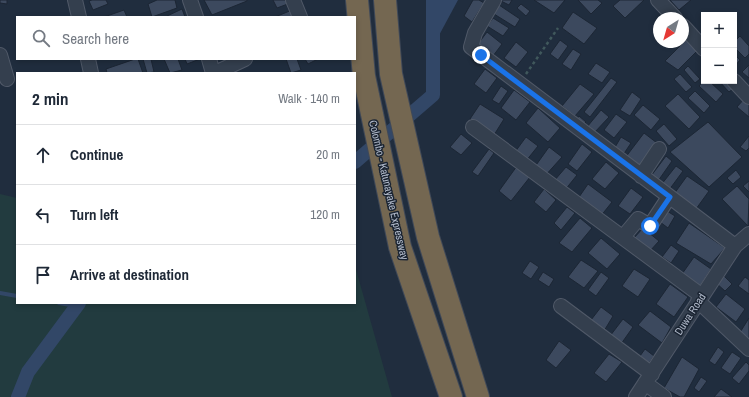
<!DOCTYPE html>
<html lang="en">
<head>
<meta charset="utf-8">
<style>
	:root { --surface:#fff; --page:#f6f6f7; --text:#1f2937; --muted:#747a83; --line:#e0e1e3 }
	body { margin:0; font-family:"Archivo Narrow",sans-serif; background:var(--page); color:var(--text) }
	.controls { position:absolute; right:12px; top:12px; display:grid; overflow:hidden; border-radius:0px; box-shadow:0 2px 6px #0003 }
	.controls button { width:36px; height:36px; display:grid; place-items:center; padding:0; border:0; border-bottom:1px solid var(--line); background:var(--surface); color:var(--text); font:20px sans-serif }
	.compass { position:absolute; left:653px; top:12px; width:36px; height:36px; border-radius:50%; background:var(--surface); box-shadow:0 2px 6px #0003; rotate:217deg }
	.stop { position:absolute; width:12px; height:12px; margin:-9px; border:3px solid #1a73e8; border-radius:50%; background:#fff }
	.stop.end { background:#1a73e8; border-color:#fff; box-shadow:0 1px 4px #0008 }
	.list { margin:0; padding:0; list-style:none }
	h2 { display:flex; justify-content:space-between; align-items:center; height:52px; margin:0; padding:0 16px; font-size:17px }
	h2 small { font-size:13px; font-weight:400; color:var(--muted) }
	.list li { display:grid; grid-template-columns:26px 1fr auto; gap:12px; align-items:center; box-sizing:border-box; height:60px; padding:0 16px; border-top:1px solid var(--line) }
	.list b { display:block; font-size:15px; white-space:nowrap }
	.list em { font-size:13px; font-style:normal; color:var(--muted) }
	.icon { flex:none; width:22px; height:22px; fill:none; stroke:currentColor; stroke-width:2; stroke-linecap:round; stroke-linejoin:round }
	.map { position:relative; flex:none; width:749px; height:397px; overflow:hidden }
	.search { position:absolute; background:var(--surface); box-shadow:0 2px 6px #0003; left:16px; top:16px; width:340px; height:44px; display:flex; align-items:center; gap:10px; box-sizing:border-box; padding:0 14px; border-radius:0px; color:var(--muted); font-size:15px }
	.panel { position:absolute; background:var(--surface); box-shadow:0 2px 6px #0003; left:16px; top:72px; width:340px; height:232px; border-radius:0px }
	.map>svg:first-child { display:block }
</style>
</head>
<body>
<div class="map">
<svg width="749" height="397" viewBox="0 0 749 397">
	<rect width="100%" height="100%" fill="#202d3e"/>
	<path fill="#223b3f" d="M0 194 17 198V303H355V266L392 397H0Z"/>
	<path fill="#324767" d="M434 0H458L437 39Z"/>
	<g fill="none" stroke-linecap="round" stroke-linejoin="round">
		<path stroke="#324767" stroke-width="4" d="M0 293 17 296
			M59 303 76 306"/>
		<path stroke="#324767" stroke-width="14" d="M355 162 433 95V0
			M18 397 28 372 79 303"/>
	</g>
	<path fill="#3c495e" stroke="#1c2634" d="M0 0H7V4L0 3Z
		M92 0H106L108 4 93 10 89 1Z
		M157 0H175L177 8 152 17 148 4Z
		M204 0H247V1L212 15Z
		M273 0H292L293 2 277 8Z
		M473 0H479L484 3 472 22 464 16Z
		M499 0H512L509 5Z
		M534 0H565L554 13Z
		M578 0H598L602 3 591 14Z
		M620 0H644L625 18 613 6Z
		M670 0H691L679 10Z
		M521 4 530 11 526 16 517 8Z
		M499 5 520 19 515 27 494 14Z
		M182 9 185 17H167V16Z
		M124 10 127 17H104Z
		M292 10 296 17H275Z
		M573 12 597 28 584 44 562 28Z
		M493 18 509 28 503 36 487 26Z
		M487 32 502 44 493 56 478 44Z
		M740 36 749 46V54L745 58 734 47V42Z
		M560 40 568 46 558 60 550 54Z
		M686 40 697 51 678 70 665 61Z
		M516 42 528 52 516 67 504 58Z
		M573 49 581 54 571 70 562 64Z
		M734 54 740 60 734 67Z
		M135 59H138L143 73H107L106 69Z
		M143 59H151L154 72 147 73Z
		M164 59H178L182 70 170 73Z
		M185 59H200L187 64Z
		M286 59H297L301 70 291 73Z
		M305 59H318L308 64Z
		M596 63 610 72 602 83 588 74Z
		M749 65V78L742 72Z
		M688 66 700 79 695 83 684 70Z
		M485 69 497 78 486 93 474 84Z
		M680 74 692 87 686 92 674 79Z
		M611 78 617 82 590 117 584 112Z
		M704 81H709L723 94 716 102 699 86Z
		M719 81H729L734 88 729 92Z
		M580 84 594 94 575 116 562 106Z
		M501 86 508 91 499 104 492 100Z
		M514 90 530 102 516 120 501 108Z
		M695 91 710 106 704 113 688 98Z
		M632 92 641 99 630 116 620 110Z
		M678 94 700 117 689 129 665 106Z
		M744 99 749 103V117L737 107Z
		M480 104 504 119 494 135 470 119Z
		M643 105 660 119 651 130 634 115Z
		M538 108 560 128 548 142 526 123Z
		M601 110 609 117 594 133 587 127Z
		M616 114 627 122 614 138 604 130Z
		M579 116 586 122 582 126 576 120Z
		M708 122 742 157 709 187 670 152Z
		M664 124 677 139 669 146 656 131Z
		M644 133 657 143 638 168 625 158Z
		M461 134 472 143 461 155 450 147Z
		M749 136V148L746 151 740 147Z
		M526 137 538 146 526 161 515 152Z
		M621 137 631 143 623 155 614 149Z
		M582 144 592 152 577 171 568 164Z
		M549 147 562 157 544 177 534 168Z
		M489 149 494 153 478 176 472 172Z
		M666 156 672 161 658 181 651 176Z
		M606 162 619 173 605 189 592 179Z
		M517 166 530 177 511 201 499 191Z
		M676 166 683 171 669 190 661 185Z
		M566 167 577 175 565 190 554 181Z
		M736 170 741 177 733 184 727 178Z
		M687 176 709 191 696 209 674 194Z
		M749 181V192L743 186Z
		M588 184 612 202 600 217 577 200Z
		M737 186 749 199 748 226 722 199Z
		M631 188 643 197 630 214 618 206Z
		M544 189 556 200 546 212 534 202Z
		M567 207 575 213 561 230 554 223Z
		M667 211 675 216 668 228 660 222Z
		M580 218 592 228 572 252 559 243Z
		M689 223 725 248 711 264 676 243Z
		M643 228 659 241 650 251 634 238Z
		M601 238 620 254 607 269 588 253Z
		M671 245 679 251 671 263 662 257Z
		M694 257 711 269 700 286 682 274Z
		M581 260 598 271 584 288 568 277Z
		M530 261 539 267 531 279 522 273Z
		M634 269 650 279 638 297 622 286Z
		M543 272 554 279 549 287 538 280Z
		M601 272 609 278 596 296 588 290Z
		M724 276 732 284 725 291 716 283Z
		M745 277 749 280V294L738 286Z
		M670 284 688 297 674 317 656 304Z
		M726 294 745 309 736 322 716 307Z
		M601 307 613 316 604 331 591 320Z
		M650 311 671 327 662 343 638 325Z
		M749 318V342L739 334Z
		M623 319 633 327 621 344 610 336Z
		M559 341 571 350 556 368 546 360Z
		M718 347 724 352 715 365 709 361Z
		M645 349 654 356 649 363 640 356Z
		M732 352 741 358 730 374 721 368Z
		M609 354 622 362 606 382 594 373Z
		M682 357 699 369 684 397H680L664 388Z
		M746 362 749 365V371L739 384 732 378Z
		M701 377 707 381 699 392 694 388Z
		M721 389 732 397H714Z"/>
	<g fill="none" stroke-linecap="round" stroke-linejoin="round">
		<defs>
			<path id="street" d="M75 0 79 17
				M190 0 196 17
				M293 0 300 17
				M494 0 475 33 471 47 735 246
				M658 0 675 18
				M683 26 704 49
				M0 55 7 79
				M88 59 91 73
				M209 59 213 73
				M215 73 245 59
				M734 81 749 97
				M473 127 702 296
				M641 176 659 149
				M623 237 638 219 650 226 669 197
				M698 301 749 349
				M561 306 652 374
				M645 383 664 397
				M636 397 735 246 749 234"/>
			<path id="highway" d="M357 0 364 76 400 247 451 397
				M385 0 391 74 428 237 478 397"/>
		</defs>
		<use href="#street" stroke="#505968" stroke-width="16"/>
		<use href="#highway" stroke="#404958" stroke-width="24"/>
		<path stroke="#40585c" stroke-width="2.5" stroke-dasharray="3 3" stroke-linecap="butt" d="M526 74 558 28"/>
		<use href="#street" stroke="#343f4e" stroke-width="14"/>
		<use href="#highway" stroke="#746751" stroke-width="22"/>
	</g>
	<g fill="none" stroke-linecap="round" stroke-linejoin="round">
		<path stroke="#1a73e8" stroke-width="5" d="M481 55 670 197 650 226"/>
	</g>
	<g text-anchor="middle" stroke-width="3" stroke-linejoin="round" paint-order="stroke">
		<g font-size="11" fill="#b0b9c9" stroke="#1a2432">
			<text transform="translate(389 190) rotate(77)" y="4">Colombo - Katunayake Expressway</text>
			<text transform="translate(690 314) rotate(-57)" y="4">Duwa Road</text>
		</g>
	</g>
</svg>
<div class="controls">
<button>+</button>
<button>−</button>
</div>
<svg class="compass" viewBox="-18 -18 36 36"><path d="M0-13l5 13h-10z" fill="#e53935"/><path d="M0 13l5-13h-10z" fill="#747a83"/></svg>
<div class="stop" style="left:650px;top:226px"></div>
<div class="stop end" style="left:481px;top:55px"></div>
<div class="search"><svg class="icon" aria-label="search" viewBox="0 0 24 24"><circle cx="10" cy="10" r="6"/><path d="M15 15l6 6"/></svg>Search here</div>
<section class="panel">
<h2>2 min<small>Walk · 140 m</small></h2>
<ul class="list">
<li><svg class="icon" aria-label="ahead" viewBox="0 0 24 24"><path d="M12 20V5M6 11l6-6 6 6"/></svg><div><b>Continue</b></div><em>20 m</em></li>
<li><svg class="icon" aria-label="left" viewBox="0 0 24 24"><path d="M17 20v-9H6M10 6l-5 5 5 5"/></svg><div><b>Turn left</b></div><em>120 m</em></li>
<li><svg class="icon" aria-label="arrive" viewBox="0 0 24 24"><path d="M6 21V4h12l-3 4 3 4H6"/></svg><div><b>Arrive at destination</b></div></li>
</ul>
</section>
</div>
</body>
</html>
